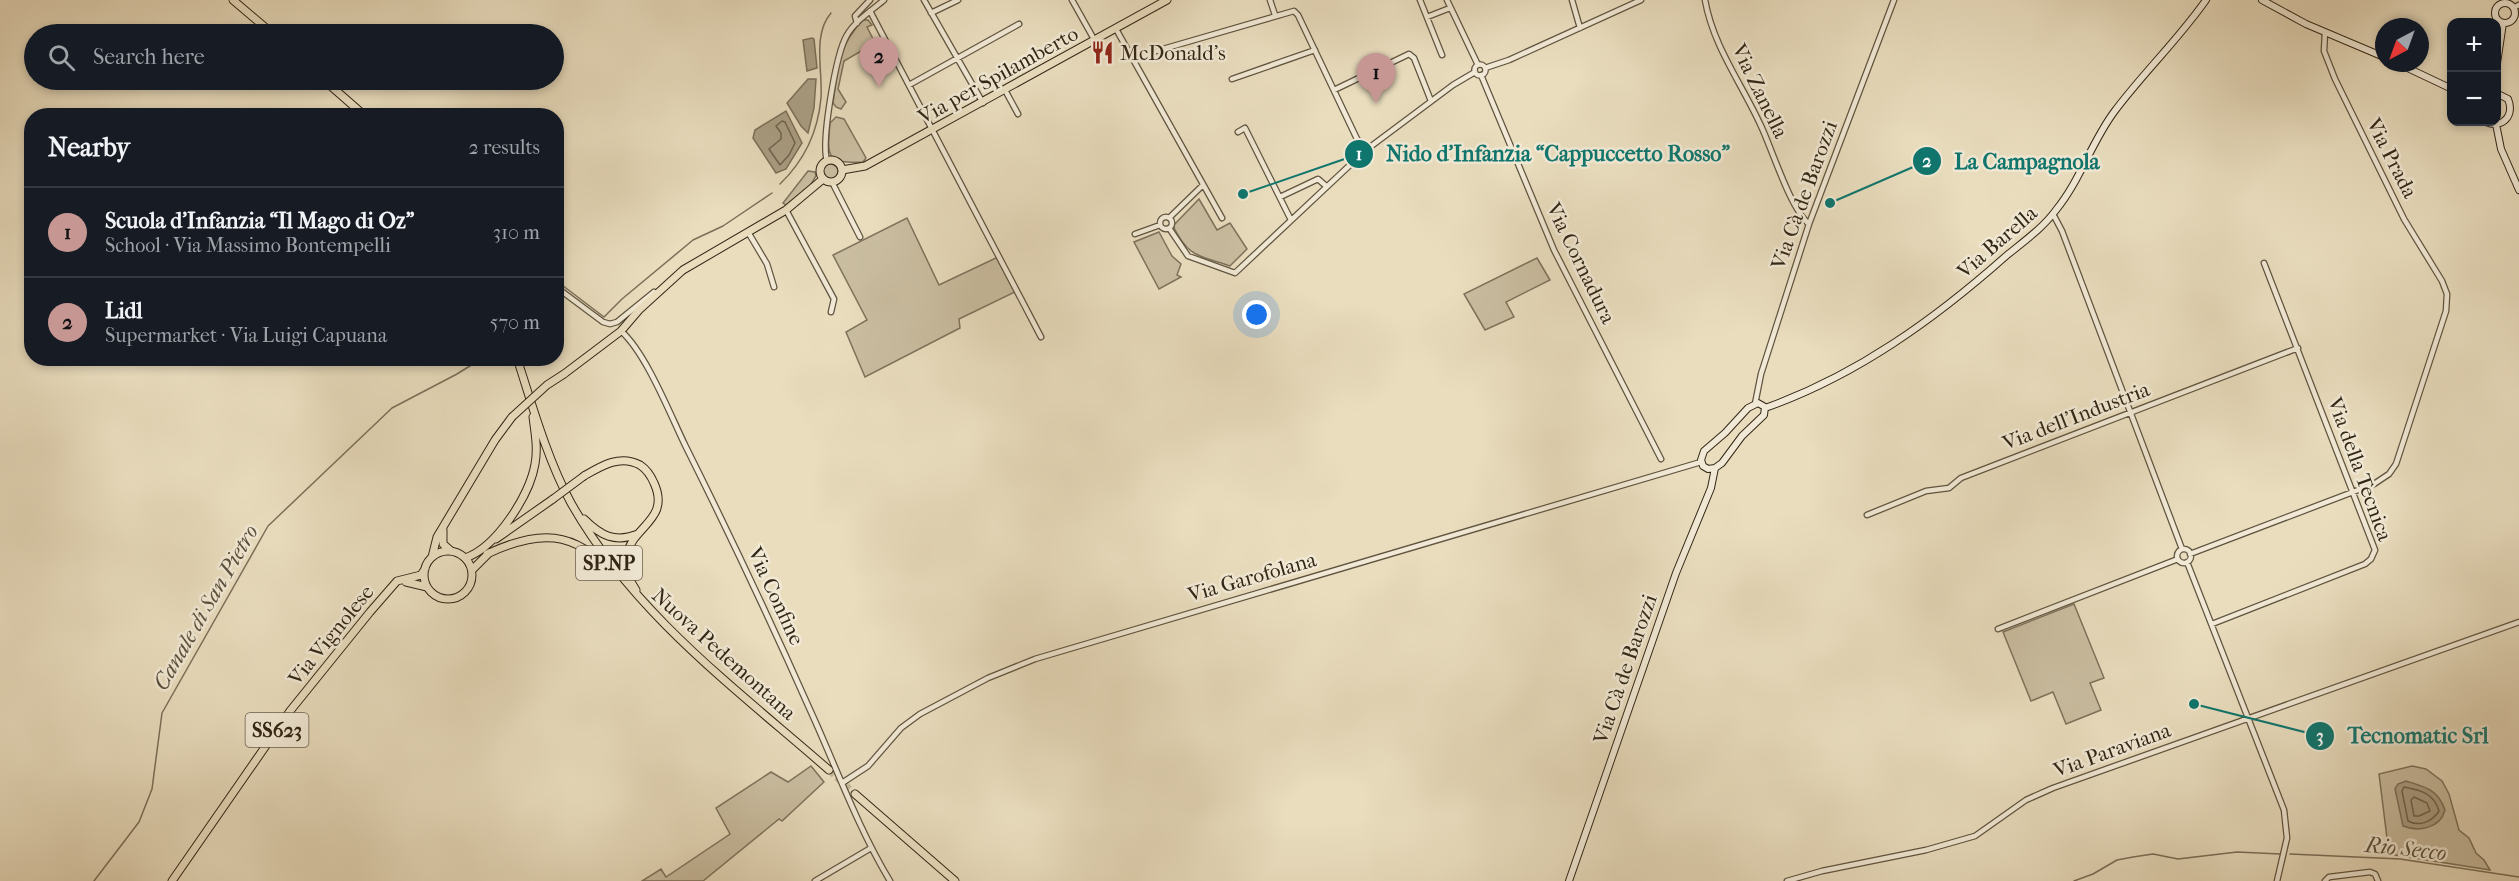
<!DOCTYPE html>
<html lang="en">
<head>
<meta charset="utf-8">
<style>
	:root { --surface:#171b24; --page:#242831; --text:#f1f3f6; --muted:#9ea1a6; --line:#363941; --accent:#c59692 }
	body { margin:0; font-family:"IM FELL French Canon",serif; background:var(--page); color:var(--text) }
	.controls { position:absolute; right:18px; top:18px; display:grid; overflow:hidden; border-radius:12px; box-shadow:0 3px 9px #0003 }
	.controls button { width:54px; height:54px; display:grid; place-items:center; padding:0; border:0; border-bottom:2px solid var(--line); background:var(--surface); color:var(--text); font:30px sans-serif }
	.compass { position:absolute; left:2375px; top:18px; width:54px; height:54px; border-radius:50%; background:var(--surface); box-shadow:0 3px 9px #0003; rotate:221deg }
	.you { position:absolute; left:1257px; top:315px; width:21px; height:21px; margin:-15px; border:4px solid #fff; border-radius:50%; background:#1a73e8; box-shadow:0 0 0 9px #1a73e833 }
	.badge { display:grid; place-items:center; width:39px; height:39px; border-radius:50%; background:var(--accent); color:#111; font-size:20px; font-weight:700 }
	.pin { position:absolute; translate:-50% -50px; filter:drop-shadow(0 2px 3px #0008) }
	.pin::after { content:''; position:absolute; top:32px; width:21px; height:18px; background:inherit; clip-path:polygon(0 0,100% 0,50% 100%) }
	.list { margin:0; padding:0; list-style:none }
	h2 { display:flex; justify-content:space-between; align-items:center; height:78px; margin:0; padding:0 24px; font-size:26px }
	h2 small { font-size:20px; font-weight:400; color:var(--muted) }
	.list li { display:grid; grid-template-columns:39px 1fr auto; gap:18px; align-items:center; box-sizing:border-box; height:90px; padding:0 24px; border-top:2px solid var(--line) }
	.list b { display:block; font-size:22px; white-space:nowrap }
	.list p { margin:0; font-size:20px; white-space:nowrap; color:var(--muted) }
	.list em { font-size:20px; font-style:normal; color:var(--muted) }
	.icon { flex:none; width:33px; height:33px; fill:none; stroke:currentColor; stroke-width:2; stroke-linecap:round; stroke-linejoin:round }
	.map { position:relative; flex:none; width:2519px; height:881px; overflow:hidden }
	.search { position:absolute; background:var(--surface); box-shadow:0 3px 9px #0003; left:24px; top:24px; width:540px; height:66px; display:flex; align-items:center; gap:15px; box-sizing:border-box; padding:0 21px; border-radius:33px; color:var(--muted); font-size:22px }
	.panel { position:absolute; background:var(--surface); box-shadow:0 3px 9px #0003; left:24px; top:108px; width:540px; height:258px; border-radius:24px }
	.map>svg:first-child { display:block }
</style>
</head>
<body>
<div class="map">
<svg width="2519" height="881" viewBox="0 0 2519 881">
	<rect width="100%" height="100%" fill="#e9ddbe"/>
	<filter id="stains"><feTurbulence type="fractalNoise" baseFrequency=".00333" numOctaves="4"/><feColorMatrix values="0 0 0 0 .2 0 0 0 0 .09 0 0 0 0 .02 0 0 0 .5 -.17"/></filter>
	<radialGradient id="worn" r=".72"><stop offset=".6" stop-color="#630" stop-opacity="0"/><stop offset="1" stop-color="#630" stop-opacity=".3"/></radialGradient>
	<path fill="#cabea1" stroke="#7e725c" stroke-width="1.5" d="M863 20H868L872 25 867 27 875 43 844 61 838 89 846 102 841 109 836 107 833 103C838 68 838 46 863 20Z
		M836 117 844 119 866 158 863 162C826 164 827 157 830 123Z
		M822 172a8 8 0 1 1 16 0a8 8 0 1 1-16 0Z
		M808 171 815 172 816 176 810 186 786 205 783 203Z
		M1199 199 1217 230 1230 223 1247 249 1230 266C1198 255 1189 258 1173 226Z
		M907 218 939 285 998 257 1017 291 959 319 960 328 865 377 846 332 867 320 833 255Z
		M1159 232 1172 256 1181 264 1177 275 1181 277 1159 289 1134 242Z
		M1537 258 1550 280 1506 302 1514 317 1485 330 1464 294Z
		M2074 604 2104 678 2090 683 2101 710 2066 724 2053 692 2031 701 2003 632Z
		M811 766 824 782 782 821 779 819 703 881H642L661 869 666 877 730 834 716 808 771 772 788 782Z
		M2412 766 2426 769 2442 781 2449 794 2459 830 2469 838 2476 853 2484 860 2490 870 2389 854 2379 774Z"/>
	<path fill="#ab9f85" stroke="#7b6f59" stroke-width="1.5" d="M812 38 814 39 817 68 807 71 803 40Z
		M808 79H816L814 108 808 133 801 126 787 103Z
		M786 111 802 143 786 169 776 173 753 138 755 130Z
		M2406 781C2425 787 2438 789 2445 810 2440 829 2418 832 2403 826L2395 789 2398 784Z"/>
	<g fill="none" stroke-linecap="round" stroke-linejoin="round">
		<path stroke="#6e624e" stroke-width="1.5" d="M782 121 785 122 795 143 789 155 780 165 769 149 781 139V133L776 126Z
			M2404 787C2420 790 2434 793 2439 811 2432 822 2419 827 2408 821L2402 791Z
			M2414 797 2427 803 2430 811 2419 816H2414L2411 800Z"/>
		<path stroke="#7b6f59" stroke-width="1.5" d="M780 184C804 161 818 131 821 98 823 71 812 35 831 13
			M557 283 558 282 604 317 622 299 693 240 723 226 772 193
			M2290 854 2400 859 2519 877
			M94 881 139 822 152 789 162 713 268 526 392 408 457 374 473 364 477 358
			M2074 881 2093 874 2117 860 2133 857 2153 854 2178 859 2237 852 2280 854"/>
		<path stroke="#c4b89c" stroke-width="7" stroke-dasharray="7 3.5" stroke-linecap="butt" d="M829 770 855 794"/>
		<defs>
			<path id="street" d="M924 0 983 103
				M1072 0 1095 41
				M1270 0 1275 15
				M1420 0 1442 55
				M1447 0 1478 65
				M1572 0 1580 28
				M1705 0C1713 46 1742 84 1761 126 1772 149 1790 208 1809 224
				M2513 8 2519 5
				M870 11 1041 337
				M931 13 958 0
				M1427 17 1450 8
				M857 23 855 16 870 0
				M1116 29 1222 218
				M1132 58 1294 11 1298 15 1357 139 1366 150
				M1474.5 70a5.5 5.5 0 1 1 11 0a5.5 5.5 0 1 1-11 0Z
				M1485 68 1509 60 1641 0
				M1481 75 1554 250 1661 459
				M1232 79 1315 50
				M909 85 1019 24
				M1005 90 1018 114
				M1334 90 1409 54 1414 58 1431 101
				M1238 132 1245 128 1291 220
				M827 161C821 141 836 53 847 35 855 21 872 10 884 0
				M832 182 860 237
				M1280 197 1318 179 1326 186
				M786 210 834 299 831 312
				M2053 214 2062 231 2182 549
				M1160 223a6 6 0 1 1 12 0a6 6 0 1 1-12 0Z
				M1169 218 1203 185
				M1169 228 1188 256 1235 273 1366 150 1453 85 1475 72
				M748 232 767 264 774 287
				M1135 234 1160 225
				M556 287 603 322 610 324 617 322 654 292
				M621 331C646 353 670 414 685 445 729 533 771 622 811 712 837 769 858 828 890 881
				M1755 404 1761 374 1809 224 1894 0
				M1867 515 1926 491 1949 488 1961 478 2298 348
				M2177 556a7 7 0 1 1 14 0a7 7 0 1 1-14 0Z
				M2190 554 2374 484 2389 474 2396 464 2446 311 2447 294 2442 281 2404 219 2335 79 2324 51 2325 32
				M2187 562 2284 810 2287 838 2277 881
				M2212 624 2365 564 2371 559 2375 550 2264 263
				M1998 629 2178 559
				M842 783 868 766 901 728 920 714 988 678 1035 659 1701 462
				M815 881 871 848
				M1787 881 1822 871 1926 850 1975 836 2026 800 2053 788 2519 622
				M2325 881 2329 877 2370 872 2375 874 2378 881"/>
			<path id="secondary" d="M2262 0 2306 24 2384 57
				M2495 13a10 10 0 1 1 20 0a10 10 0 1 1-20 0Z
				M2397 63 2452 89
				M2496 70 2503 23
				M2486 122C2502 129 2515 116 2508 99L2496 93
				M2496 124 2501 149 2519 190
				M1758 403 1765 407 1764 415 1742 436 1722 463 1715 468 1708 469 1703 466 1701 460 1704 451 1725 433 1748 408Z
				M1765 408C1856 376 1935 319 2006 256 2023 242 2043 228 2056 210 2080 181 2091 143 2114 112 2143 73 2178 40 2206 0
				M1569 881 1676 573 1711 488 1715 468"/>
			<path id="primary" d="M233 0 273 34
				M324 80 365 116
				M820 171a11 11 0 1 1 22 0a11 11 0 1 1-22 0Z
				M842 170 865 166 1167 0
				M517 358C532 405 548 461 571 503 633 613 735 688 829 770
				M564 374 621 331 639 310 683 270 786 210 823 179
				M584 476C601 466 620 454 640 465 646 469 651 476 654 483 671 520 632 526 627 555 624 568 629 580 636 590
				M584 519C601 536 615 543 638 534
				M443 530V544L451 551
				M496 539 553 499
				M424 575a24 24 0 1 1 48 0a24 24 0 1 1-48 0Z
				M487 554C538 530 574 529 613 574
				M432 557 437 537 495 440 512 417
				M465 558C496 548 530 495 535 464 538 448 535 433 533 417
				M472 570 489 553
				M406 582 427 587
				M855 794 955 881
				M172 881 290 711 370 612 397 581 421 575 425 569"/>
		</defs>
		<use href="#street" stroke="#605440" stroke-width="7"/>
		<use href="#secondary" stroke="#322616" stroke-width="8"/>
		<use href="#primary" stroke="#322616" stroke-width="9"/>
		<use href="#street" stroke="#f1e9d5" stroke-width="4.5"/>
		<use href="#secondary" stroke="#f1e9d5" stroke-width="6"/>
		<use href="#primary" stroke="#e9ddbe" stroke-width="7"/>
		<defs>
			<path id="primary-bridge" d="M512 417 547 385 564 374
				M553 499 584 476"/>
		</defs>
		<use href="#primary-bridge" stroke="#322616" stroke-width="9" stroke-linecap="butt"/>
		<use href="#primary-bridge" stroke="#e9ddbe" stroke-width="7"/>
	</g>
	<defs>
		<symbol id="restaurant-bare" viewBox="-9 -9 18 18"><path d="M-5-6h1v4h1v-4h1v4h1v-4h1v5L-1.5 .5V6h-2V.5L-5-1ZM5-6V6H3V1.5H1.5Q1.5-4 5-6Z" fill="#8f2418" stroke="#f1e9d5" stroke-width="2.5" paint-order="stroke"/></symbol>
	</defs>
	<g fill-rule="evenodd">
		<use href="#restaurant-bare" x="1086" y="36" width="33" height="33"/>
	</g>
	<g text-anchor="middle" stroke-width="5" stroke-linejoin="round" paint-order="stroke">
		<g fill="#f1e9d5" stroke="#6b604f" stroke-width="1.5">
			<rect x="576" y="546" width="66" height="34" rx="4.5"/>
			<rect x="245.5" y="713" width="63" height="34" rx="4.5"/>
		</g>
		<g font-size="20" font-weight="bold" fill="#322616">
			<text x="609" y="570">SP.NP</text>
			<text x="277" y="737">SS623</text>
		</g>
		<g font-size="21" fill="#322616" stroke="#f1e9d5" text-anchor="start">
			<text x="1120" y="60">McDonald's</text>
		</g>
		<g font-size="21" fill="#322616" stroke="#f1e9d5">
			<text transform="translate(998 75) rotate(-29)" y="7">Via per Spilamberto</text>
			<text transform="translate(1760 91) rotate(64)" y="7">Via Zanella</text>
			<text transform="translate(2392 158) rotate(63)" y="7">Via Prada</text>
			<text transform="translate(1804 195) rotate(-70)" y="7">Via Cà de Barozzi</text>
			<text transform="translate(1997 242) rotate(-41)" y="7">Via Barella</text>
			<text transform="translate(1581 263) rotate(64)" y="7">Via Cornadura</text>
			<text transform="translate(2076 416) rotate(-21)" y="7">Via dell’Industria</text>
			<text transform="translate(2360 469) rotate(70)" y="7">Via della Tecnica</text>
			<text transform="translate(1252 577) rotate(-16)" y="7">Via Garofolana</text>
			<text transform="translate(776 596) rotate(65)" y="7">Via Confine</text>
			<text transform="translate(331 635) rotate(-51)" y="7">Via Vignolese</text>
			<text transform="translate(724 654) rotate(42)" y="7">Nuova Pedemontana</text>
			<text transform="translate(1625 669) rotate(-71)" y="7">Via Cà de Barozzi</text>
			<text transform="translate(2112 750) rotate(-20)" y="7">Via Paraviana</text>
		</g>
		<g font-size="22" font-style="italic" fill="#5c503d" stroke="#f1e9d5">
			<text transform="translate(205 607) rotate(-60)" y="8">Canale di San Pietro</text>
			<text transform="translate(2406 848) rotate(6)" y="8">Rio Secco</text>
		</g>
	</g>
	<path fill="none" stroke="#0f766e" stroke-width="2" d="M1243 194L1359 154M1830 203L1927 161M2194 704L2320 736"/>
	<g fill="#0f766e" stroke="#f1e9d5" stroke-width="2">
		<circle cx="1243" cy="194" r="6"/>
		<circle cx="1830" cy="203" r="6"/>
		<circle cx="2194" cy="704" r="6"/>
		<circle cx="1359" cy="154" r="15"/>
		<circle cx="1927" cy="161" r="15"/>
		<circle cx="2320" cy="736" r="15"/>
	</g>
	<g font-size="18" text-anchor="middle" font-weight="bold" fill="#fff">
		<text x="1359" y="160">1</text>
		<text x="1927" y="167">2</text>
		<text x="2320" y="742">3</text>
	</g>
	<g font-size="22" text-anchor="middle" font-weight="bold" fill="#0f766e" stroke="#f1e9d5" stroke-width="5" stroke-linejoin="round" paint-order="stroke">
		<text x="1558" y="161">Nido d’Infanzia “Cappuccetto Rosso”</text>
		<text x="2027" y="169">La Campagnola</text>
		<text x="2418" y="743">Tecnomatic Srl</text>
	</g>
	<rect width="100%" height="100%" filter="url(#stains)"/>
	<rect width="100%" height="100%" fill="url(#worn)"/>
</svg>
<div class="controls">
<button>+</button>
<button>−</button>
</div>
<svg class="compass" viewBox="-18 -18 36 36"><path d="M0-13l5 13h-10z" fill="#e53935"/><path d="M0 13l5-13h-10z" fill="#9ea1a6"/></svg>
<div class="you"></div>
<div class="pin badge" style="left:1376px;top:103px">1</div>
<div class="pin badge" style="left:879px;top:87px">2</div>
<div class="search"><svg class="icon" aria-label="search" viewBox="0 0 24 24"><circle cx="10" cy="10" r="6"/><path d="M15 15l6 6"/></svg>Search here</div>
<section class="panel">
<h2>Nearby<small>2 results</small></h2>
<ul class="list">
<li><span class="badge">1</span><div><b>Scuola d’Infanzia “Il Mago di Oz”</b><p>School · Via Massimo Bontempelli</p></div><em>310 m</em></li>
<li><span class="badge">2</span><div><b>Lidl</b><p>Supermarket · Via Luigi Capuana</p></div><em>570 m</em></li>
</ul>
</section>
</div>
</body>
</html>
